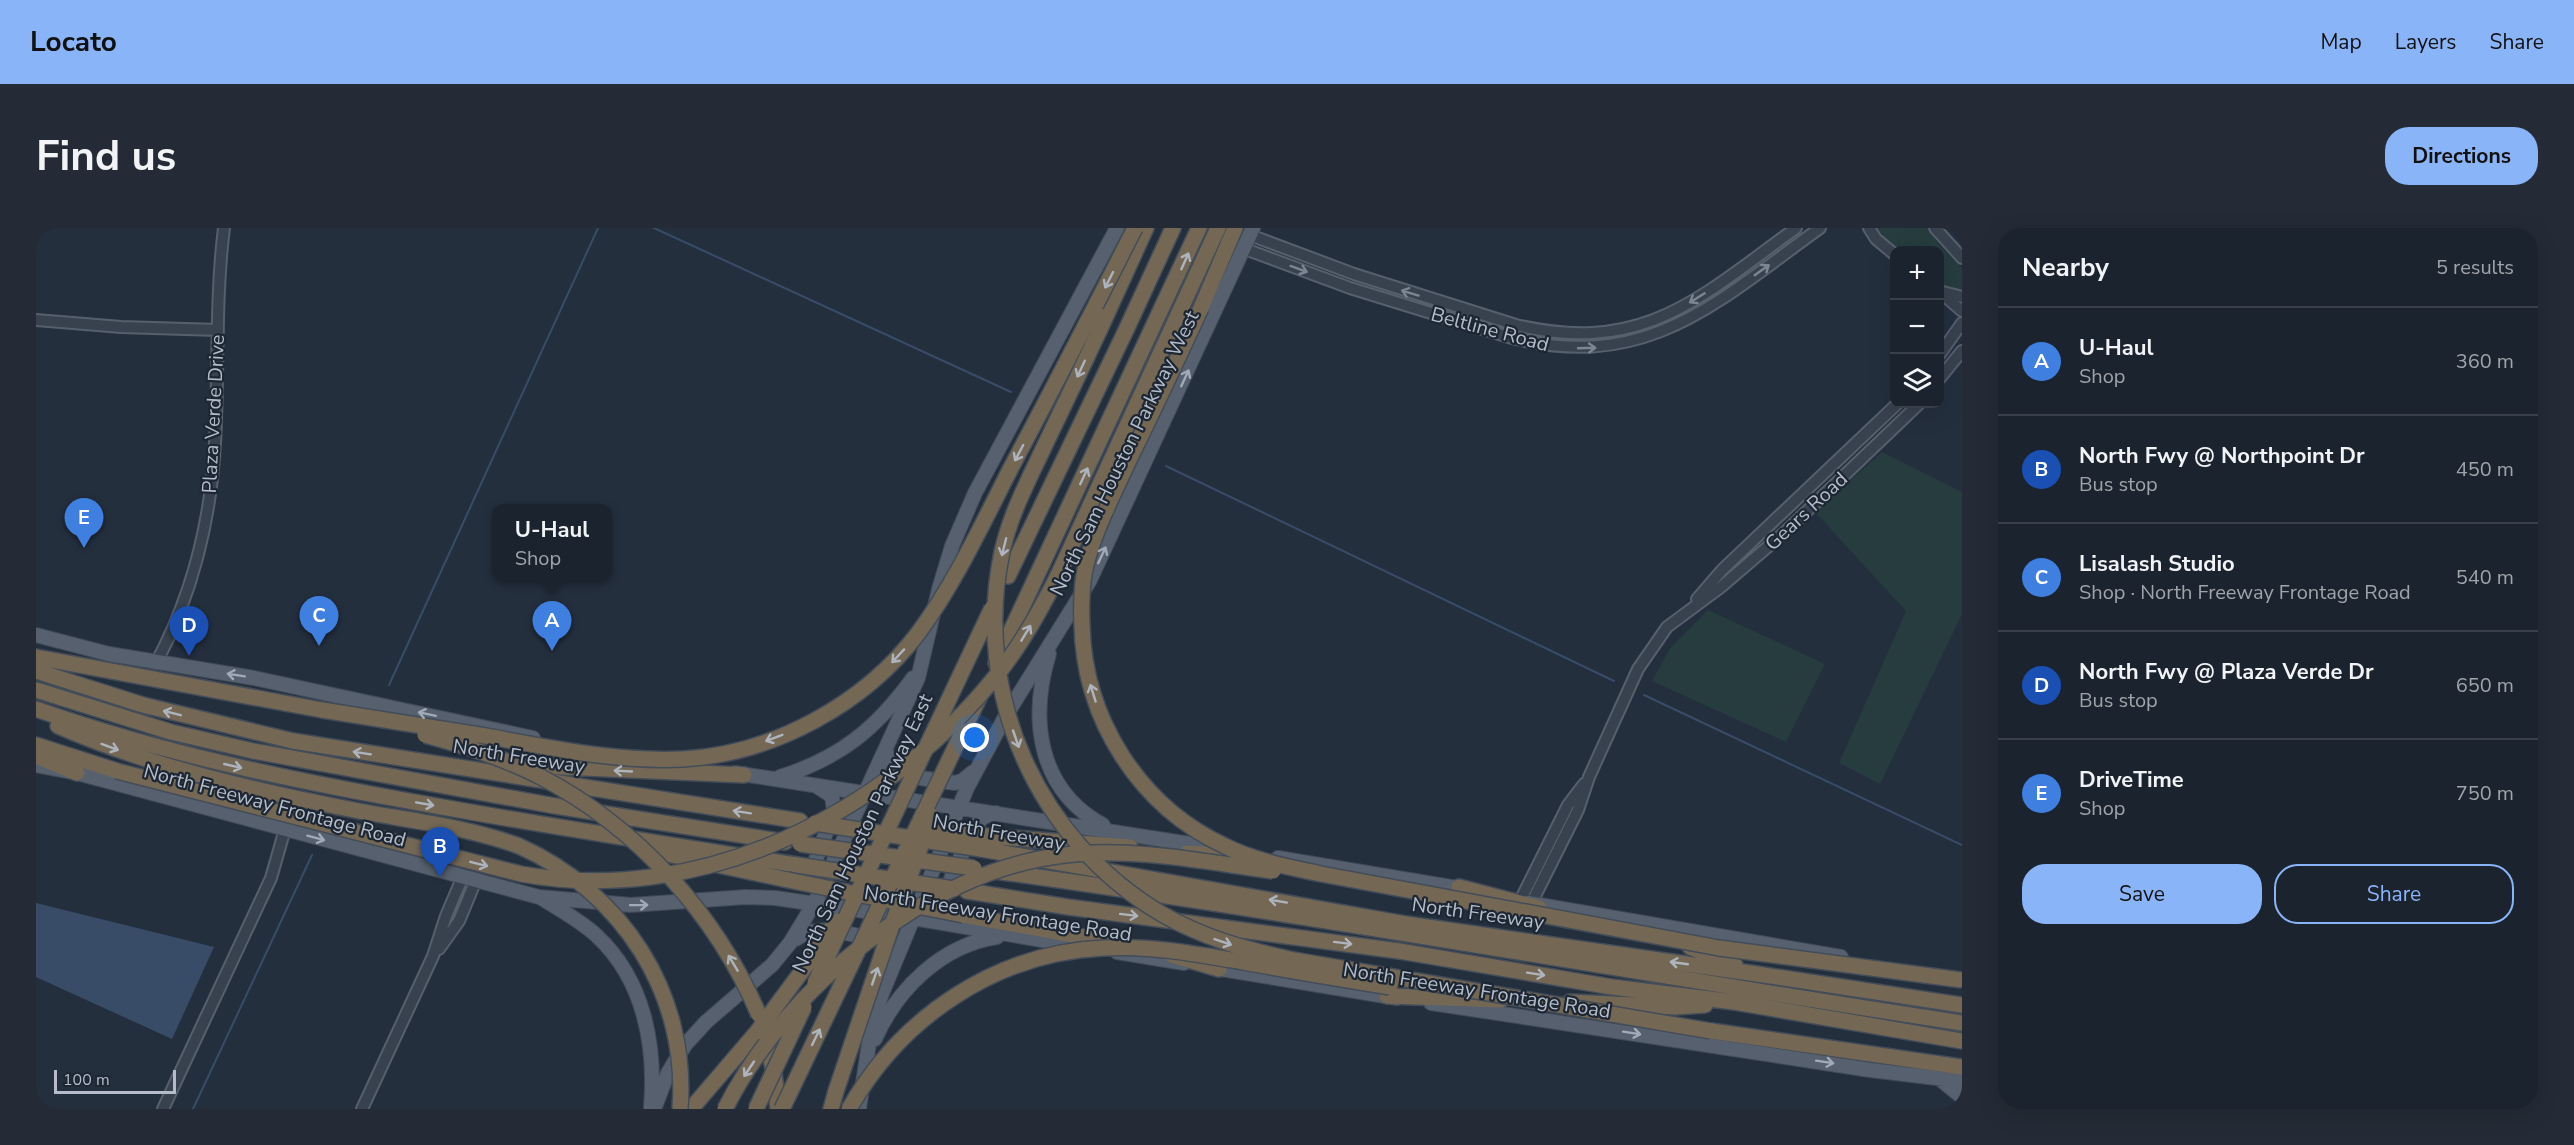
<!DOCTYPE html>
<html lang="en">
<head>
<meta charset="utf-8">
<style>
	:root { --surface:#1b232e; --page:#242b36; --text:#f1f3f6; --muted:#a0a4aa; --line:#39404a; --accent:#8ab4f8 }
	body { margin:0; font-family:"Nunito Sans",sans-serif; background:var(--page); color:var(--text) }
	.controls { position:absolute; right:18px; top:18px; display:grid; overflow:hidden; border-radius:12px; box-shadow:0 6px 24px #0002 }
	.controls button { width:54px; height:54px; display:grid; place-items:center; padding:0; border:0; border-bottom:2px solid var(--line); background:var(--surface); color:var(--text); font:30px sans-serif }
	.scale { position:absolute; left:18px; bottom:15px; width:122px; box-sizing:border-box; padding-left:6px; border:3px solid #b4bcc9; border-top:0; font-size:16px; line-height:21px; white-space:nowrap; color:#b4bcc9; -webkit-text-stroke:4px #1d2633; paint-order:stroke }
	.you { position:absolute; left:939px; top:510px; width:21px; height:21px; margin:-15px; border:4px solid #fff; border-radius:50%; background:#1a73e8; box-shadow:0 0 0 9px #1a73e833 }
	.badge { display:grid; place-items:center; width:39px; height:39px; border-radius:50%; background:var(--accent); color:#fff; font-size:20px; font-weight:700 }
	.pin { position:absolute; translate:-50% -50px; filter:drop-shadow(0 2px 3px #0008) }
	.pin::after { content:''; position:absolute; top:32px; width:21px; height:18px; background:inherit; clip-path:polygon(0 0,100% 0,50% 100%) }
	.popup { position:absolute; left:456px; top:276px; width:120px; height:78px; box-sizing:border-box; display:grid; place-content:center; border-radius:12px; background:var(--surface); filter:drop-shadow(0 2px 4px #0005); font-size:20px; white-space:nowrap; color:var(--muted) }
	.popup b { font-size:22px; color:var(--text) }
	.popup::after { content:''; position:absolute; left:50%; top:100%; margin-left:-12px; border:12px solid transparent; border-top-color:var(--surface) }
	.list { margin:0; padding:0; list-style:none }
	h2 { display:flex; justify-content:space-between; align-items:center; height:78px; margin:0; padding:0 24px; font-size:26px }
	h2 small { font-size:20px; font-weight:400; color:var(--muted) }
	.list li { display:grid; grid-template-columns:39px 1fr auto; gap:18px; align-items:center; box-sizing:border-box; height:108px; padding:0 24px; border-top:2px solid var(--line) }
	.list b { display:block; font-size:22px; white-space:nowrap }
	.list p { margin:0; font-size:20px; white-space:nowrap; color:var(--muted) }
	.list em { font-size:20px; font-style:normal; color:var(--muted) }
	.actions { display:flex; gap:12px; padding:18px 24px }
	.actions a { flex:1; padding:14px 0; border:2px solid var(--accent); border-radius:24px; text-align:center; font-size:21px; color:var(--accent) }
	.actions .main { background:var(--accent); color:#111 }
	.icon { flex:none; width:33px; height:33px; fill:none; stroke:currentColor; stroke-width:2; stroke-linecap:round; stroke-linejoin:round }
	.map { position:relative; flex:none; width:1926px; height:881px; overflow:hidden; border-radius:24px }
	header { display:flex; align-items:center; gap:36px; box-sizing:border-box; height:84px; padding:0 30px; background:var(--accent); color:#111 }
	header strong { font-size:28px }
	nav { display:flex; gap:33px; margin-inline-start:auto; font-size:21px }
	.intro { display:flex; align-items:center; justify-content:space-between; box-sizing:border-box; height:144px; padding:0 36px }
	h1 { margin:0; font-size:42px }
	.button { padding:15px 27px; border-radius:24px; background:var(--accent); color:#111; font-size:21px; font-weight:700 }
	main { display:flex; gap:36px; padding:0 36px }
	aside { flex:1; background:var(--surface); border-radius:24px; box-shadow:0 6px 24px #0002 }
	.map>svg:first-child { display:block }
</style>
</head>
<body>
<header>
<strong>Locato</strong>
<nav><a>Map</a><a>Layers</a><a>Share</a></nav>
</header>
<div class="intro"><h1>Find us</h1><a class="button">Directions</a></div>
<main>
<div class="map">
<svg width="1926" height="881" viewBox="0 0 1926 881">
	<rect width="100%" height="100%" fill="#242f3e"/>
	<path fill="#263c3f" d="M1840 0H1891L1904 18 1926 40V64L1909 60 1904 55V22C1875 22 1858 27 1840 0Z
		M1846 224 1926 264V386L1844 556 1803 535 1870 383 1779 284Z
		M1672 382 1789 436 1750 514 1616 453 1635 419Z"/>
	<path fill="#394c67" d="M0 675 178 719 136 811 0 749Z"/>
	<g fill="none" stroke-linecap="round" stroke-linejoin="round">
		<path stroke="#394c67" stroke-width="2" d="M618 0 975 164
			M1130 238 1578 453
			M353 457 562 0
			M1608 467 1926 617
			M157 881 276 627"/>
		<defs>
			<path id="minor" d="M1833 0 1840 11 1858 26
				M1899 0 1926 30
				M1214 7 1318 46 1480 97C1608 127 1663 70 1760 0
				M1209 21 1314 60 1476 110C1612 144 1681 74 1784 0
				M1904 64 1926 83
				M1907 64 1926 69
				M0 92 85 99 182 102
				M1904 126 1926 95
				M1904 150 1926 123
				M1661 371 1686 342 1861 176
				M120 435C156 368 175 291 179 215 183 144 179 71 188 0
				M1484 673 1532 577 1548 556
				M1495 676 1542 582 1553 549 1602 441 1631 399 1685 359 1749 304 1883 176
				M403 721 423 693 440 652
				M127 881 235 650 249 601
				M326 881 397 728 410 688 427 648"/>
			<path id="major" d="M0 407 73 426 218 450 497 510
				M1013 426C993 491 1002 562 1067 597
				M850 522C851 530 853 538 860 543 872 550 903 552 918 555L926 553 937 544
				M0 537 41 545 503 669 595 677 710 669 739 670 877 690 1047 719
				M699 545 1193 622
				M744 549C804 530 840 501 877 450
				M1242 630 1433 662
				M773 650 798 583 796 568 782 559
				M907 669 937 601 947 589 960 585
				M507 671C526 683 545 693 561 708 608 752 620 817 615 879
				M1492 675 1805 729
				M760 711C782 694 811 706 836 711
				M1081 724 1148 735
				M1173 739 1361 770
				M1395 775 1834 842 1926 853
				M839 811C861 761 906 717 961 709
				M1904 851 1926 869
				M618 881 632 845 649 817 670 794 736 737 754 715 779 674 882 450 903 361 916 318 939 265 1081 0
				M823 881 834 809 845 768 931 560 969 489 1054 352 1217 0"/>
			<path id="highway" d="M1165 80 1199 0
				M1070 88 1110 0
				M1024 343 1182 0
				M972 348 1091 100 1137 0
				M0 429 286 482
				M960 435 1163 0
				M0 443 107 477 257 513 764 593
				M0 462 135 504 217 523 519 578 749 614
				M0 481C125 525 254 552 384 575 509 598 635 617 761 637
				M22 498C118 540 221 563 323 583 377 593 431 599 483 618
				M927 503 943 470
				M0 517 81 543
				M0 528 41 545
				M480 537 708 547
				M949 608 1094 619
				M945 621 1370 696 1721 746 1926 777
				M622 624 752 652
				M1151 625 1211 629
				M959 643C1282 688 1603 746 1926 795
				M1423 659 1503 680
				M931 663 1032 679 1363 723 1576 759 1698 774 1926 813
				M927 687 1086 716
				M1654 719 1699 737
				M1136 727 1183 741
				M1351 768 1465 772
				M1534 774 1639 779 1669 777
				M1675 803 1926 839
				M728 804 738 844 742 881
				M655 881 721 804
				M795 881 800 863"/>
		</defs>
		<use href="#minor" stroke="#565f6c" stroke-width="14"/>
		<use href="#major" stroke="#414a57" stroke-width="16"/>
		<use href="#highway" stroke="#434c59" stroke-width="18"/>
		<use href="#minor" stroke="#38414e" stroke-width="10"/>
		<use href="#major" stroke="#56606e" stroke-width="14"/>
		<use href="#highway" stroke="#746855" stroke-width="15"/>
		<defs>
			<path id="highway-bridge" d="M1165 80C1142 130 1119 179 1095 228 1079 263 1061 297 1051 333 1045 354 1045 376 1046 397 1048 491 1103 578 1189 618 1219 633 1253 639 1285 646L1683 720 1926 752
				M1070 88C1050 132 1029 175 1008 219 992 253 974 287 966 324 936 466 1001 612 1126 686 1167 710 1212 722 1258 732L1675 803
				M286 482C341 491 395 499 450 508 515 520 580 534 647 531 737 526 829 476 883 404 921 352 948 292 977 236 1019 157 1059 79 1099 0
				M389 507C429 518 468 530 505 549 602 600 680 686 723 787
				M81 543 485 646C665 679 849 586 960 448 986 416 1006 380 1024 343
				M779 595 945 621
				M889 604 949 608
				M764 616 938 640
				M483 618C586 664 653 766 644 881
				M761 637 918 661
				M752 652 855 673
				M881 678 927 687
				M779 755 956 380
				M721 804 772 735 800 693
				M800 863 857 694 896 588
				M689 881C750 760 892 642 1029 627 1097 619 1169 634 1237 643
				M720 881 768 779
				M746 881 927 503
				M813 881C865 789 960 725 1067 720 1113 717 1161 726 1207 734 1256 743 1305 751 1354 759"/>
		</defs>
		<use href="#highway-bridge" stroke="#434c59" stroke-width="18" stroke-linecap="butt"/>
		<use href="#highway-bridge" stroke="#746855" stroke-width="15"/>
	</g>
	<defs><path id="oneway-shaft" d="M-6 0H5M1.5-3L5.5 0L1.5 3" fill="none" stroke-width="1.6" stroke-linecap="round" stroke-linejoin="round" transform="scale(1.5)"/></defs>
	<g stroke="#aeb4bd">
		<use href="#oneway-shaft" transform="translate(1149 33) rotate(-66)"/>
		<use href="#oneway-shaft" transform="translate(1073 52) rotate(117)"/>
		<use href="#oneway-shaft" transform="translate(1045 141) rotate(115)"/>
		<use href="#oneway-shaft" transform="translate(983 225) rotate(118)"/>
		<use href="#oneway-shaft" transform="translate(1048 248) rotate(-65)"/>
		<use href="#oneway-shaft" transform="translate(968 319) rotate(104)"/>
		<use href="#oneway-shaft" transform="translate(990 405) rotate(-59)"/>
		<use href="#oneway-shaft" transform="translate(862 428) rotate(133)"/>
		<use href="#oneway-shaft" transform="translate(1057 465) rotate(-107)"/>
		<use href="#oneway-shaft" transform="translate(136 485) rotate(-166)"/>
		<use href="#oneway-shaft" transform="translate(738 510) rotate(159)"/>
		<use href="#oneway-shaft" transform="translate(980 511) rotate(71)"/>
		<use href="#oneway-shaft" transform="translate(74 519) rotate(20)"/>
		<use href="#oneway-shaft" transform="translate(326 525) rotate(-171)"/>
		<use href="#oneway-shaft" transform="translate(197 538) rotate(13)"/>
		<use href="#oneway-shaft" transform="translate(587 543) rotate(-177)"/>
		<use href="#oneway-shaft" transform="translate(389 576) rotate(10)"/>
		<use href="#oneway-shaft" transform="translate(706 584) rotate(-171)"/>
		<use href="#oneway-shaft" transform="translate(443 636) rotate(14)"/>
		<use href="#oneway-shaft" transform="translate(1242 673) rotate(-170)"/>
		<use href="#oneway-shaft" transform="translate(1093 687) rotate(7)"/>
		<use href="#oneway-shaft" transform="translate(1187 714) rotate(19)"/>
		<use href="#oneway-shaft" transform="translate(1307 715) rotate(7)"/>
		<use href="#oneway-shaft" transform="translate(697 735) rotate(-121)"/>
		<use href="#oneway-shaft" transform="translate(1643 735) rotate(-172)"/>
		<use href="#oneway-shaft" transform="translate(1500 746) rotate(9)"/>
		<use href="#oneway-shaft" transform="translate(839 748) rotate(-71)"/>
		<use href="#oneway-shaft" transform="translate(780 809) rotate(-64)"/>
		<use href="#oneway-shaft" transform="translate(713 841) rotate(124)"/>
	</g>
	<g stroke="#7c8592">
		<use href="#oneway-shaft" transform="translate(1263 41) rotate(20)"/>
		<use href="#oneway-shaft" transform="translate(1726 42) rotate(-36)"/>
		<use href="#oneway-shaft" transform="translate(1374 65) rotate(-163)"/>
		<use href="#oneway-shaft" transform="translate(1661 70) rotate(148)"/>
		<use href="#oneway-shaft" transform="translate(1551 120) rotate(-2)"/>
	</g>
	<g stroke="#a1aab7">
		<use href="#oneway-shaft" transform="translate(1149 150) rotate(-65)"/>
		<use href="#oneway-shaft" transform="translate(1066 327) rotate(-65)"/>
		<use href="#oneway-shaft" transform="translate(200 447) rotate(-171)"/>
		<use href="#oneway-shaft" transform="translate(391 486) rotate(-168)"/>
		<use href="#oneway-shaft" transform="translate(280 610) rotate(15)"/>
		<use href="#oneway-shaft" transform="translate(603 677) rotate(-1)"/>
		<use href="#oneway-shaft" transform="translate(1596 805) rotate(9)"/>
		<use href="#oneway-shaft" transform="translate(1789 834) rotate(9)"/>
	</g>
	<g text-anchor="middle" stroke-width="4.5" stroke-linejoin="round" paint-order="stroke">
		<g font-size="20" fill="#b4bcc9" stroke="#1d2633">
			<text transform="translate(1454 101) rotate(15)" y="7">Beltline Road</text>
			<text transform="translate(177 186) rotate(-87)" y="7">Plaza Verde Drive</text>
			<text transform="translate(1088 225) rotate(-64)" y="7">North Sam Houston Parkway West</text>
			<text transform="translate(1770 283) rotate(-43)" y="7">Gears Road</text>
			<text transform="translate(483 528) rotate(9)" y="7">North Freeway</text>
			<text transform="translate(239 577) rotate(15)" y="7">North Freeway Frontage Road</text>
			<text transform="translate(963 604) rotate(10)" y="7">North Freeway</text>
			<text transform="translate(826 605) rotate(-65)" y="7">North Sam Houston Parkway East</text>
			<text transform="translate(962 685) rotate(9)" y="7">North Freeway Frontage Road</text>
			<text transform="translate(1442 685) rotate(8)" y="7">North Freeway</text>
			<text transform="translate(1441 762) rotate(9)" y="7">North Freeway Frontage Road</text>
		</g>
	</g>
</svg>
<div class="controls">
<button>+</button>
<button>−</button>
<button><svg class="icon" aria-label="layers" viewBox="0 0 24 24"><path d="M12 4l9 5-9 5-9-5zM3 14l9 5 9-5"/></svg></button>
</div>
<div class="scale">100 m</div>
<div class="you"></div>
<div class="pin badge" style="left:516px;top:423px;background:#3f7fe0">A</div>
<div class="popup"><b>U-Haul</b>Shop</div>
<div class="pin badge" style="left:404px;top:649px;background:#1a4fb4">B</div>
<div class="pin badge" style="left:283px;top:418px;background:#3f7fe0">C</div>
<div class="pin badge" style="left:153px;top:428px;background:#1a4fb4">D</div>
<div class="pin badge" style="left:48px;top:320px;background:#3f7fe0">E</div>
</div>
<aside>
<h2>Nearby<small>5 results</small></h2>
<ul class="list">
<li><span class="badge" style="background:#3f7fe0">A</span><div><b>U-Haul</b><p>Shop</p></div><em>360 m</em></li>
<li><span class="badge" style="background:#1a4fb4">B</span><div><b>North Fwy @ Northpoint Dr</b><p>Bus stop</p></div><em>450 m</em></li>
<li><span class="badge" style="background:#3f7fe0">C</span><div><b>Lisalash Studio</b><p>Shop · North Freeway Frontage Road</p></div><em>540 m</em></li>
<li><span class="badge" style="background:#1a4fb4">D</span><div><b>North Fwy @ Plaza Verde Dr</b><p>Bus stop</p></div><em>650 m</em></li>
<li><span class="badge" style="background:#3f7fe0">E</span><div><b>DriveTime</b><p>Shop</p></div><em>750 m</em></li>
</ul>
<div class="actions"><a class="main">Save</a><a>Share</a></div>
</aside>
</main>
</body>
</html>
